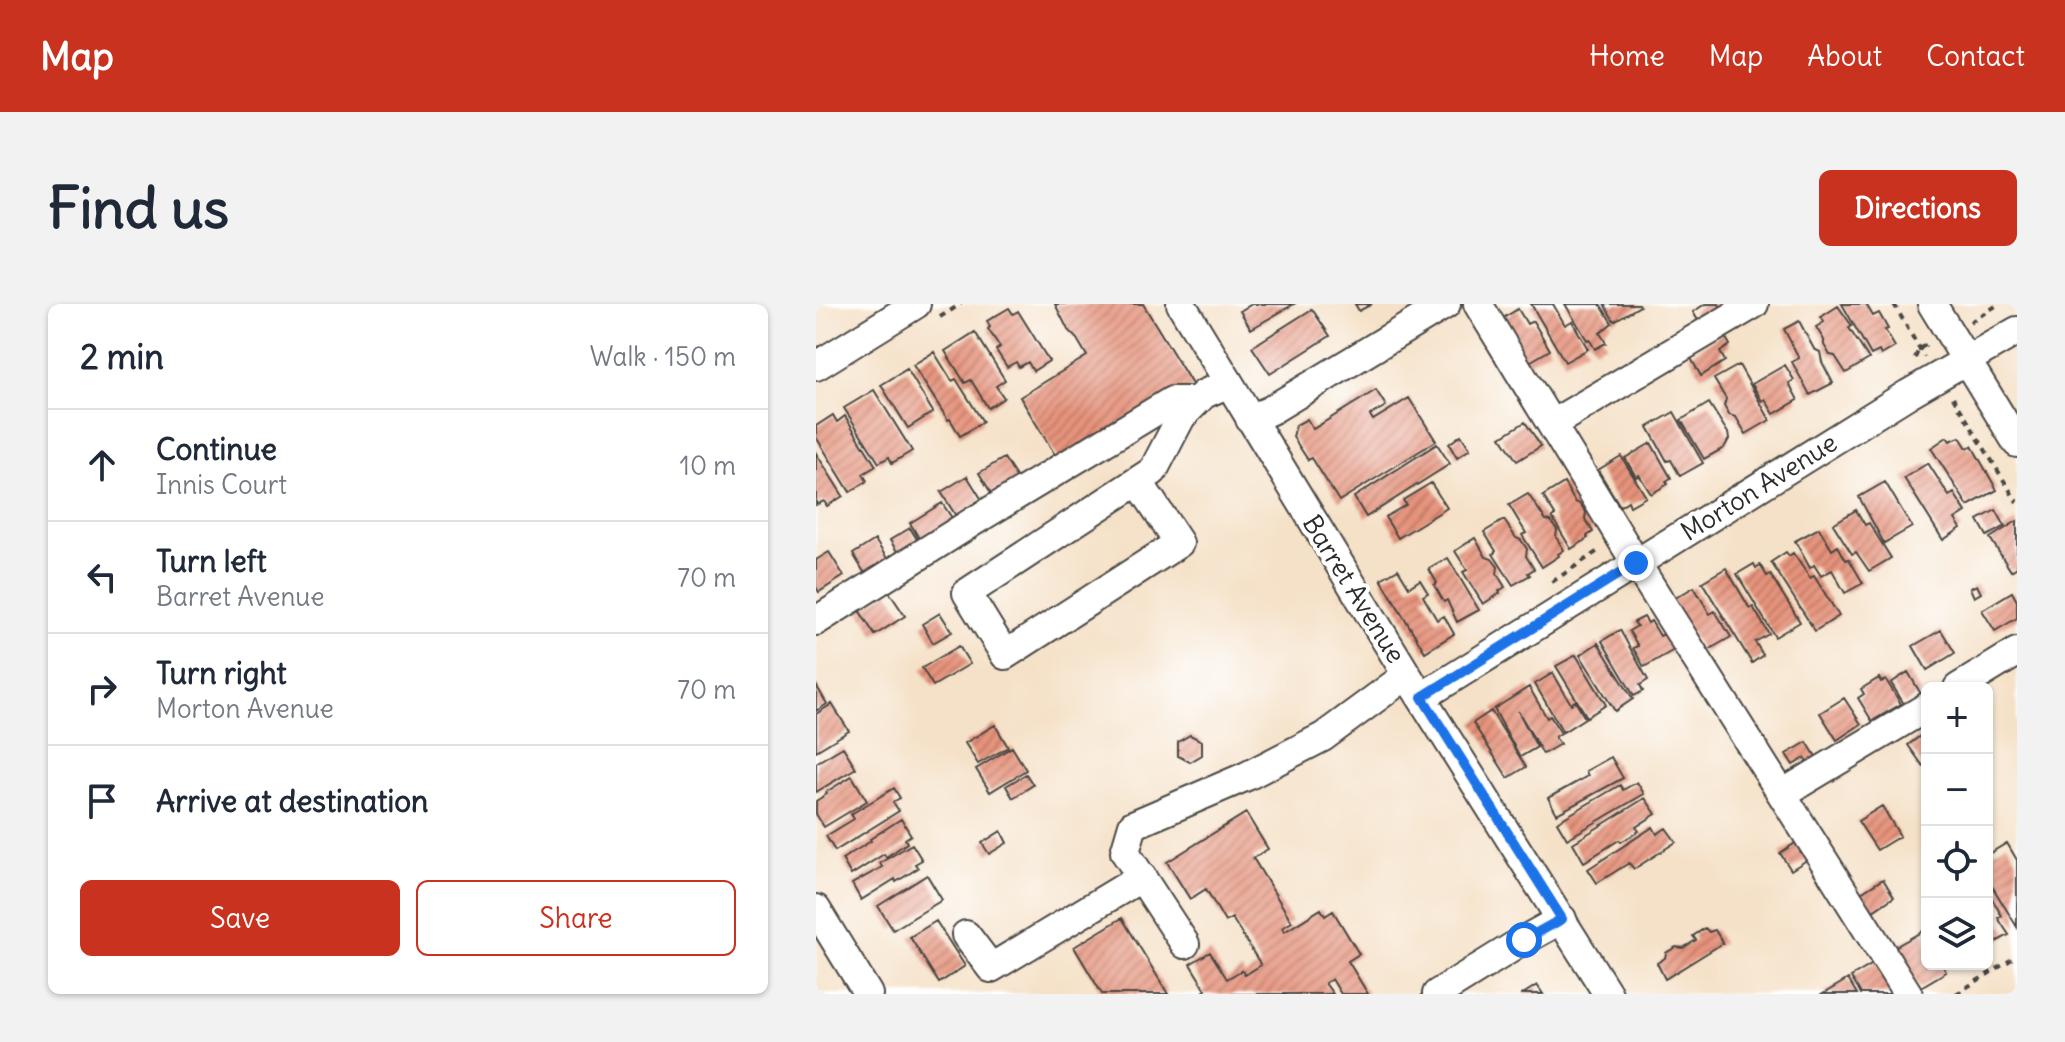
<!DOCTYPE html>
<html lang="en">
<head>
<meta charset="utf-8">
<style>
	:root { --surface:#fff; --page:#f2f2f3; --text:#1f2937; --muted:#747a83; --line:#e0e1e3; --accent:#c8321e }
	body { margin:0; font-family:Delius,sans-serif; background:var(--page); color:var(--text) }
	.controls { position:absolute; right:24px; bottom:24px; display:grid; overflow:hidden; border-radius:12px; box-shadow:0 2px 6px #0004 }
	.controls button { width:72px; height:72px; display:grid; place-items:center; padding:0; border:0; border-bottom:2px solid var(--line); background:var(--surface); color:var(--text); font:40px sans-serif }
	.stop { position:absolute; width:24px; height:24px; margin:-18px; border:6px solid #1a73e8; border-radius:50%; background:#fff }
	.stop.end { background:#1a73e8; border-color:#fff; box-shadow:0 2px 8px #0008 }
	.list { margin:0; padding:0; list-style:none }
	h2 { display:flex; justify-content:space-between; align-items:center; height:104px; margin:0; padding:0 32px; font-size:34px }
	h2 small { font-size:26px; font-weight:400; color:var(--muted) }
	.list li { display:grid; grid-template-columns:52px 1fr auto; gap:24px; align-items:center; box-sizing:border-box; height:112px; padding:0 32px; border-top:2px solid var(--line) }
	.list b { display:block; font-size:30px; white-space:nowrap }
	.list p { margin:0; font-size:26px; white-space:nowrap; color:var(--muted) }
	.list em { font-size:26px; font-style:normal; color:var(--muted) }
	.actions { display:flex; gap:16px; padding:24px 32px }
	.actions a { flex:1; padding:18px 0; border:2px solid var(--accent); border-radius:12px; text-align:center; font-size:28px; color:var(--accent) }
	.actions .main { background:var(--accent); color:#fff }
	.icon { flex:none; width:44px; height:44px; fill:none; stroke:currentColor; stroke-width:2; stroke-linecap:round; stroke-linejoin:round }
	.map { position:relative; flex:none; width:1201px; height:690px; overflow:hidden; border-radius:12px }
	header { display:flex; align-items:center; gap:48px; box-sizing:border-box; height:112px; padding:0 40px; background:var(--accent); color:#fff }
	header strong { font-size:38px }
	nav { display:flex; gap:44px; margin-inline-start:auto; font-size:28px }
	.intro { display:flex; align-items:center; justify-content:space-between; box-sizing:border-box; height:192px; padding:0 48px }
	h1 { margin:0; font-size:56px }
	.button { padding:20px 36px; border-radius:12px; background:var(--accent); color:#fff; font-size:28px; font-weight:700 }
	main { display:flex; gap:48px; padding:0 48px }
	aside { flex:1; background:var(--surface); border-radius:12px; box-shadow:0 2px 6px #0004 }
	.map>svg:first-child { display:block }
</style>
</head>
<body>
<header>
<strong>Map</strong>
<nav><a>Home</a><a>Map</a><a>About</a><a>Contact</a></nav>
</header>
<div class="intro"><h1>Find us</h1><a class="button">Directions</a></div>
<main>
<aside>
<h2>2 min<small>Walk · 150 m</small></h2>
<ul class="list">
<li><svg class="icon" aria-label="ahead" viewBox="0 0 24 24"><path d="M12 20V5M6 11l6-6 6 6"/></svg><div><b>Continue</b><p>Innis Court</p></div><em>10 m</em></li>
<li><svg class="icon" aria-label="left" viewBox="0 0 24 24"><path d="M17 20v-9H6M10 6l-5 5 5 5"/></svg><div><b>Turn left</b><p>Barret Avenue</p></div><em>70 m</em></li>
<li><svg class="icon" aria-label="right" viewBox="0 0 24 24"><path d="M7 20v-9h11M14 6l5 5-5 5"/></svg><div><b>Turn right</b><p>Morton Avenue</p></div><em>70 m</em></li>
<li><svg class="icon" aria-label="arrive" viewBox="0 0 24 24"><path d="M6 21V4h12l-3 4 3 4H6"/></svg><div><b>Arrive at destination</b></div></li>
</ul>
<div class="actions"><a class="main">Save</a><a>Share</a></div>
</aside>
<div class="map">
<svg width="1201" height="690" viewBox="0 0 1201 690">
	<defs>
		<pattern id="building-hatch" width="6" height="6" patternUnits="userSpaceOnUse" patternTransform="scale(2)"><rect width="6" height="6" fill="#e6937b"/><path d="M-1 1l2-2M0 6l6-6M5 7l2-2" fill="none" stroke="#bb7865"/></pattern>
	</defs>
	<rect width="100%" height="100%" fill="#fff"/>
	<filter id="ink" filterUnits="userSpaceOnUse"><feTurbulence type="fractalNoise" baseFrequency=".0125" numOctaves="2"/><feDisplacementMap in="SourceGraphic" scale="16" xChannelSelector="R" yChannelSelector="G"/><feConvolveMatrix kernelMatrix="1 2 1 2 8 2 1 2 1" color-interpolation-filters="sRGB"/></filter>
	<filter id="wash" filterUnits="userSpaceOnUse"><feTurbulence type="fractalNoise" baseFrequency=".006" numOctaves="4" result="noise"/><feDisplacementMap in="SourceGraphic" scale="32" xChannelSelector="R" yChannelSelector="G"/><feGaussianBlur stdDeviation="1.8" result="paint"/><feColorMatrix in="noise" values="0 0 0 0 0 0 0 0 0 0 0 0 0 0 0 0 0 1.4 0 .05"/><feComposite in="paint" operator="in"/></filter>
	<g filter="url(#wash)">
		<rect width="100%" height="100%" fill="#f5e1c7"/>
		<g id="blocks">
			<path fill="url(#building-hatch)" d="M239 0H327L377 82 245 161 204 93 271 52 261 35 252 26Z
				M436 0H478L435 25 424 7Z
				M539 0H556L543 7Z
				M715 0H737L749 21 756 17 772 45 749 58Z
				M749 0H784L796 19 784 29 790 39 779 45 773 35 771 36Z
				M788 0H823L824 2 798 17Z
				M889 0H903L909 11 887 25 877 8Z
				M1026 0H1050L1057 12 1063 9 1072 25 1069 26 1079 43 1065 51 1063 47 1055 51Z
				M1022 2 1036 22 1033 24 1053 55 1030 69 1019 52 1014 51 1008 41V36L1000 23 1008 18 1005 13Z
				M193 4 197 10 202 7 233 57 217 67 212 58 203 63 200 58 191 63 180 46 184 43 172 25 174 23 171 17Z
				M496 5 514 32 454 70 436 43Z
				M702 5 711 20 717 17 734 46 710 60 684 16Z
				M983 17 998 45 1004 48 1006 58 1017 79 994 91 976 58 983 54 968 25Z
				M159 28 189 76 180 82 188 94 172 104 155 76 149 79 129 47Z
				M907 29 914 41 904 48 909 57 885 72 873 51Z
				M118 48 136 77 140 75 167 118 144 132 134 115 132 116 97 61Z
				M923 61 954 116 930 130 920 113 913 111 908 102 910 95 898 75Z
				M969 61 978 76 973 79 982 96 958 110 949 95 946 97 936 80Z
				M91 65 117 108 92 124 65 81Z
				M58 86 96 147 76 159 73 153 63 159 28 104Z
				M560 86 570 102 554 111 557 116 593 94 620 137 523 197 496 154 492 156 477 133 480 121 491 115 497 125Z
				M893 99 912 129 913 135 908 144 888 155 865 116Z
				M858 108 887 159 864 172 855 156 851 157 832 123Z
				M17 111 21 118 29 112 60 162 47 170 51 177 34 188 0 133V122Z
				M709 118 725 142 701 157 685 133Z
				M645 131 654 145 641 154 633 140Z
				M1131 133 1134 137 1144 133 1151 144 1156 142 1181 186 1152 202 1115 144Z
				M835 139 855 174 850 177 852 180 835 190 823 171 820 173 809 154Z
				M621 140 634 160 550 213 538 193Z
				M0 149 27 192 11 202 8 197 0 201Z
				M805 152 830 193 814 202 812 197 804 202 782 166Z
				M188 154 202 176 177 192 163 169Z
				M1112 159 1133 192 1138 189 1150 208 1139 215 1145 224 1127 236 1088 174Z
				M151 172 166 196 140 212 125 188Z
				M1069 178 1096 223 1068 239 1043 193Z
				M615 179 631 204 582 234 569 213 590 201 587 196Z
				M748 179 759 198 764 200 770 208 769 215 777 228 771 232 772 234 755 245 736 213 739 211 727 192Z
				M712 190 730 216 735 217 741 226 740 233 748 246 742 250 743 252 726 263 706 231 710 229 693 201Z
				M126 199 140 220 107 241 94 219Z
				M1040 206 1049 221 1053 219 1075 254 1053 267 1040 248 1036 250 1017 220Z
				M1180 206 1189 222 1171 232 1162 216Z
				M688 216 700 234 705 236 711 245 710 252 718 265 712 269 714 271 697 281 677 250 680 247 668 228Z
				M1201 217V263L1195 267 1174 234Z
				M94 224 107 245 87 257 74 236Z
				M1003 224 1016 246 1022 242 1030 256 1033 255 1047 279 1029 289 1016 266 1005 272 998 261 994 264 979 237Z
				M659 234 670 253 676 255 682 263 681 270 689 283 683 287 684 289 667 300 647 268 651 266 639 247Z
				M59 236 74 259 51 273 37 250Z
				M13 248 28 272 3 288 0 283V256Z
				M970 248 973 252 977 249 994 274 998 272 1023 312 999 327 955 258Z
				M632 254 663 306 641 318 631 296 628 298 618 281 621 279 613 265Z
				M938 260 940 264 944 261 951 272 954 270 984 318 959 333 921 270Z
				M910 264 934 305 937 303 953 330 939 338 947 351 936 359 886 278Z
				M582 265 593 283 604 276 612 289 607 292 621 316 628 312 638 330 609 348 565 275Z
				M1161 281 1165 289 1158 293 1154 284Z
				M878 283 894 310 899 307 915 333 887 349 856 296Z
				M73 288 89 312 59 331 43 306Z
				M1196 288 1201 297V314L1179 327 1166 306Z
				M124 309 136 328 117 339 106 320Z
				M828 313 832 319 835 317 844 332 848 330 858 346 828 363 817 344 822 342 813 327 821 322 818 318Z
				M804 326 832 376 824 381 827 387 818 392 786 337Z
				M1125 326 1139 349 1111 366 1097 342Z
				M782 339 817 395 799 407 764 351Z
				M143 342 154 360 117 382 106 364Z
				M760 351 790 401 771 413 740 362Z
				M1092 368 1105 390 1088 400 1075 379Z
				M737 369 755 400 759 397 769 414 747 428 719 380Z
				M1063 374 1065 378 1070 376 1085 400 1056 417 1042 394 1048 390 1045 385Z
				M0 381 11 400 0 407Z
				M713 383 731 414 734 412 745 429 739 433 744 440 727 450 702 407 721 443 704 453 678 405Z
				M1028 394 1045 420 1021 436 1004 409Z
				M16 400 33 427 0 447V410Z
				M675 407 710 463 692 474 657 419Z
				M179 421 192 443 162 460 149 439Z
				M1111 427V460L1107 462 1092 441Z
				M374 431 386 437V451L374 458 362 452V438Z
				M991 438 1002 456 993 461 989 454 977 461 970 450Z
				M27 443 40 464 0 488V459Z
				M196 443 210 466 174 488 160 465Z
				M795 453 807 474 741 510 732 494 772 472 770 467Z
				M210 470 217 481 197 494 190 482Z
				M36 472 51 497 8 523 0 510V497L11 490 10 488Z
				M821 478 828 490 751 535 741 518 804 481 807 486Z
				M78 484 84 494 77 498 83 507 19 547 10 532 38 515 35 510Z
				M829 494 840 510 820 523 823 527 805 538 803 536 768 558 757 539Z
				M1066 502 1084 532 1061 546 1042 517Z
				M430 509 452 545 437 554 476 618 466 624 468 628 505 605 509 612 517 607 543 650 532 657 552 690H525L516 675 509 679 517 690H384L390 686 374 660 394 648 411 675 426 666 429 671 445 661 416 614 409 618 390 585 374 595 351 558Z
				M85 515 95 531 89 535 91 539 70 553 68 550 35 571 26 555 55 537 54 535Z
				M837 523 841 530 850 524 860 538 818 565 813 559 781 579 772 565Z
				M185 527 191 539 173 550 166 539Z
				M984 536 994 554 975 566 964 549Z
				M1191 539 1201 556V623L1171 574V551Z
				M96 540 106 556 99 560 102 564 80 578 79 575 45 596 36 580 66 563 64 559Z
				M111 571 126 596 77 626 62 602Z
				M1067 575 1078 593 1057 607 1045 589Z
				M1175 593 1186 612 1182 614 1193 631 1171 643V595Z
				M306 614 352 690H286L258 643Z
				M120 617 149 662 123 679 94 633Z
				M889 624 893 628 899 626 907 639 849 675 841 659 849 654 850 649 860 643 867 644 880 636 877 632Z
				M1107 627 1111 635V660H1126L1130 668 1103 684 1079 643Z
				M1062 657 1081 690H1045L1035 673Z
				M1032 675 1041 690H1007Z
				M721 681 727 690H707Z"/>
		</g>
	</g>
	<g filter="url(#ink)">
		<use href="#blocks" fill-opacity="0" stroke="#494642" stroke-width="2"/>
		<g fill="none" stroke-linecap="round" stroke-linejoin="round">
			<defs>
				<path id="minor" d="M365 0 591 371 792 690
					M662 0 820 259 1092 690
					M1116 0 1201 139
					M0 62 100 0
					M434 115 455 106 630 0
					M736 120 938 0
					M322 177 363 239 189 351 151 289 337 167 365 113 388 90 413 79
					M0 317 158 217 356 97H381
					M1142 384 1201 348
					M606 393 1092 90 1201 27
					M966 490 1111 403
					M0 605 52 690
					M150 631 175 664 326 573
					M369 640 309 548 317 521 431 472 507 433 591 371
					M621 690 708 636 746 615"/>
			</defs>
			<use href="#minor" stroke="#494642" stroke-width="32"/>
			<path stroke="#494642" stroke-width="4" stroke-dasharray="6 6" stroke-linecap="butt" d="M1078 0 1108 53
				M124 13 145 0
				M1154 18 1183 0
				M1099 54 1103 45 1111 40
				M1137 93 1201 198
				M736 278 782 247
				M1140 690 1201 652"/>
			<use href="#minor" stroke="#fff" stroke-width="28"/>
		</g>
	</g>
	<g fill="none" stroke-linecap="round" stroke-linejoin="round" filter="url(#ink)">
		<path stroke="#1a73e8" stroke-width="10" d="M708 636 746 615 606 393 820 259"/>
	</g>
	<g text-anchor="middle" stroke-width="8" stroke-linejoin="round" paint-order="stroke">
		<g font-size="26" fill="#2b2b2b" stroke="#fff">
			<text transform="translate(943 183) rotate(-32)" y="9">Morton Avenue</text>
			<text transform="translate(538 285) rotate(58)" y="9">Barret Avenue</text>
		</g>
	</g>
</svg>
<div class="controls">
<button>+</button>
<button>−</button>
<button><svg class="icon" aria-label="locate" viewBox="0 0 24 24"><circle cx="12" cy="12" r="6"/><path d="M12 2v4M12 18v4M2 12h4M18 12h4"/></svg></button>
<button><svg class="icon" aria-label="layers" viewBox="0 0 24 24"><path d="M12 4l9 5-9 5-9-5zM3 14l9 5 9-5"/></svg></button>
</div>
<div class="stop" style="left:708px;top:636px"></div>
<div class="stop end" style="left:820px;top:259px"></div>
</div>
</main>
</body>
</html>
